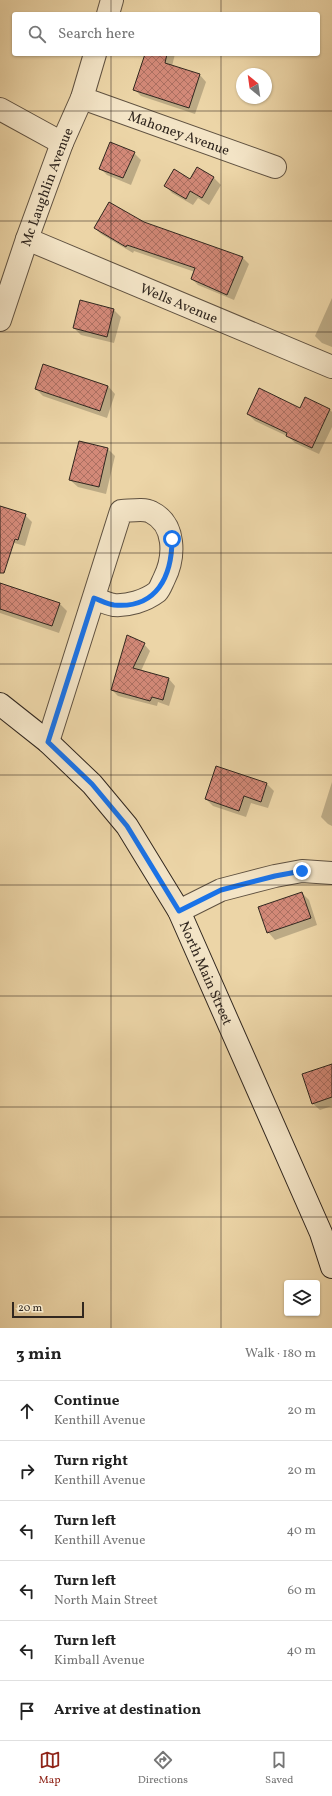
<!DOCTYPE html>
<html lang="en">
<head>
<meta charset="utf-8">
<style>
	:root { --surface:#fff; --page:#f6f6f6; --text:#222; --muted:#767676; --line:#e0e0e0; --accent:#8f2418 }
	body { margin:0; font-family:Vollkorn,serif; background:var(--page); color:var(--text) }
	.controls { position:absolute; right:12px; bottom:12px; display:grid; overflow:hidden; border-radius:4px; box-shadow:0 1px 3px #0004 }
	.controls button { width:36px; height:36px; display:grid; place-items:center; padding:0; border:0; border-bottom:1px solid var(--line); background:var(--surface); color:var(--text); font:20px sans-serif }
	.compass { position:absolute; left:236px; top:68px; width:36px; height:36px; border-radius:50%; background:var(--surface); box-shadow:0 1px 3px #0004; rotate:331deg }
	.scale { position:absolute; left:12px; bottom:10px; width:72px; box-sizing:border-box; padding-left:4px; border:2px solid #31271f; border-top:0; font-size:11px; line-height:14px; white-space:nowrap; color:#31271f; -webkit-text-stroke:3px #f3e4c6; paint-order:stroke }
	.stop { position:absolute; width:12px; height:12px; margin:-9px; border:3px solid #1a73e8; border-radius:50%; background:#fff }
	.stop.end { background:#1a73e8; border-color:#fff; box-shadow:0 1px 4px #0008 }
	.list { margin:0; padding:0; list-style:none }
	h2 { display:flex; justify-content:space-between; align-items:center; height:52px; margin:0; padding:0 16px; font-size:17px }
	h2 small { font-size:13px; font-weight:400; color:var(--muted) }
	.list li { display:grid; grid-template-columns:26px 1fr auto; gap:12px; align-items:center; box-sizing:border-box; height:60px; padding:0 16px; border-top:1px solid var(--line) }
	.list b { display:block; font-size:15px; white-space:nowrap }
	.list p { margin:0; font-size:13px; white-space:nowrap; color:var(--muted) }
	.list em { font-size:13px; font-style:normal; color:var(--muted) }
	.icon { flex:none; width:22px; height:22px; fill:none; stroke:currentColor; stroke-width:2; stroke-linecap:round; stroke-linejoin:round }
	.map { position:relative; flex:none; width:332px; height:1328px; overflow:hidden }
	.search { position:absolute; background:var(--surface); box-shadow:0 1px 3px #0004; left:12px; right:12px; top:12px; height:44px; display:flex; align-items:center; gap:10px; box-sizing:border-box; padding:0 14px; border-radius:4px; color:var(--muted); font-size:15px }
	.sheet { height:412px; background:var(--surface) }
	nav { display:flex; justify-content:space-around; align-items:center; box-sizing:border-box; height:56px; border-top:1px solid var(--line); background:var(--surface); font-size:11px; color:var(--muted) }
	nav a { display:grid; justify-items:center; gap:2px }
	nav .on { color:var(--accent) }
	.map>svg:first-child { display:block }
</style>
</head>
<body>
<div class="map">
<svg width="332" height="1328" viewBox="0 0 332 1328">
	<defs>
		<pattern id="building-cross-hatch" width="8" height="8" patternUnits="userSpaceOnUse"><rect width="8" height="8" fill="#d38978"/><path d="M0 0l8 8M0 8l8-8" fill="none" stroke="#ac7062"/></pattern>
	</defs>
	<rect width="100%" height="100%" fill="#ecd5a7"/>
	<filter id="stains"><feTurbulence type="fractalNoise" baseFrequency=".005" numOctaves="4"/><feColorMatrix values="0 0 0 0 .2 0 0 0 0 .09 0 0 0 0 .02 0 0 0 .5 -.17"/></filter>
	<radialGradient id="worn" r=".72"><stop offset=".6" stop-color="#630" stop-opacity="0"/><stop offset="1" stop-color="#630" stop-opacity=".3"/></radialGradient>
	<path fill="#0003" d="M146 54H175L172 66 200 75 206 82 195 114 141 96 135 90Z
		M134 153 141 160 131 185 107 175 100 168Z
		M197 168 214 178 221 185 209 205 198 198 193 205 172 193 165 185 191 180Z
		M95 228 243 258 249 264 234 300 198 285 192 279 195 272 134 251 133 253 101 234Z
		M332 298V347L322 343 315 336Z
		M81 302 114 310 121 317 114 343 81 335 74 328Z
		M108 386 115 394 107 418 43 396 36 389Z
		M300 409 330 410 332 412V427L319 454 295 443 289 437 255 421 248 414Z
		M80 442 108 449 115 456 106 494 78 487 70 480Z
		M0 507 25 515 32 522 25 546 0 539Z
		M0 584 60 604 67 611 59 633 0 613Z
		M144 644 150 651 141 671 169 679 175 686 169 706 158 702 157 706 118 696 112 690Z
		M332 782V826L328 824 321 817Z
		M267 784 274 791 268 808 251 803 246 817 213 806 206 799Z
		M302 893 309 900 317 925 275 940 268 932Z
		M332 1065V1106L320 1110 312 1103Z"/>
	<path fill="url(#building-cross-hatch)" stroke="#31271f" d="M145 54H167L165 63 200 74 189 108 133 90Z
		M110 142 135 152 123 178 99 169Z
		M197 167 214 177 202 198 190 191 186 199 164 186 174 169 190 179Z
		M109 202 144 222 243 257 227 295 191 279 195 268 127 245 126 247 94 228Z
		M80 300 114 309 107 337 73 328Z
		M43 364 108 386 100 411 35 389Z
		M259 388 300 408 305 397 330 409 312 448 286 436 287 433 247 414Z
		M79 441 108 448 99 487 69 480Z
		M0 506 26 514 18 540 15 539 4 573H0Z
		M0 583 60 603 52 626 0 609Z
		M127 635 145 643 133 668 169 678 163 700 152 697 150 701 111 690Z
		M216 766 267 783 261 802 244 796 239 811 205 799Z
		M302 892 311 918 267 933 258 907Z
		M332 1064V1097L312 1104 302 1074Z"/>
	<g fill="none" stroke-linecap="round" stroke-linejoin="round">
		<defs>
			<g id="street">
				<path d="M108 14 112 0"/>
				<path id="s1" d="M82 98 275 167"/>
				<path d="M0 109 62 143"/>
				<path id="s2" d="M27 239 332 367"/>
				<path id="s3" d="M0 320 27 239 62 143 82 98 95 54"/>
				<path d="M48 742 121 511C129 511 144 508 151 512 176 524 175 557 164 579 162 583 160 589 157 592 145 601 128 606 114 605 107 604 100 600 94 598"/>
				<path d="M179 911 221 890 275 876 302 871 332 873"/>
			</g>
			<g id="secondary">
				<path id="s4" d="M0 704 48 742 92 784 127 826 179 911 321 1233 332 1267"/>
			</g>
		</defs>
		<use href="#street" stroke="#605241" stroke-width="24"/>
		<use href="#secondary" stroke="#31271f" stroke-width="24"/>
		<use href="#street" stroke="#f3e4c6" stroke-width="22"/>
		<use href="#secondary" stroke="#f3e4c6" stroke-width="22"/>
	</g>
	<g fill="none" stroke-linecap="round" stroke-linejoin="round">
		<path stroke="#1a73e8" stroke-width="5" d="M172 539C172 576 157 609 114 605 107 604 100 600 94 598L48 742 92 784 127 826 179 911 221 890 275 876 302 871"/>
	</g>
	<path fill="none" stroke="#31271f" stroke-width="1" stroke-opacity="0.55" d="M111 0V14M221 0V14M111 54V1328M221 54V1328M0 111H332M0 221H332M0 332H332M0 443H332M0 553H332M0 664H332M0 775H332M0 885H332M0 996H332M0 1107H332M0 1217H332"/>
	<g text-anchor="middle" stroke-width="3" stroke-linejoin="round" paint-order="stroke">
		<g font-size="14" fill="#31271f" stroke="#f3e4c6">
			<text dy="5" stroke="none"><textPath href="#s1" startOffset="103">Mahoney Avenue</textPath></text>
			<text dy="5" stroke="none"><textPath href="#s3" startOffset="141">Mc Laughlin Avenue</textPath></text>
			<text dy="5" stroke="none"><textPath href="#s2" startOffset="165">Wells Avenue</textPath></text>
			<text dy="5" stroke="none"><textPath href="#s4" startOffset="344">North Main Street</textPath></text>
		</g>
	</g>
	<rect width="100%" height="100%" filter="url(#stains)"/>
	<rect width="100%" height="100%" fill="url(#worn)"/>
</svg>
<div class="controls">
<button><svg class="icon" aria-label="layers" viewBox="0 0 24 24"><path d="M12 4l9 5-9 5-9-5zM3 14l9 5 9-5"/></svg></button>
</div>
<svg class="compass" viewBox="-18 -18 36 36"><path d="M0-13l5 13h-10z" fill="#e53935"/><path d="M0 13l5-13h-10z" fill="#767676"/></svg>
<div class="scale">20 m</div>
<div class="stop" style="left:172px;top:539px"></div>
<div class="stop end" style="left:302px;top:871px"></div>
<div class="search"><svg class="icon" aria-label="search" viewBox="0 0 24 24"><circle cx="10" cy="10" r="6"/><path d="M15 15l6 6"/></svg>Search here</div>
</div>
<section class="sheet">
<h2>3 min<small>Walk · 180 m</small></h2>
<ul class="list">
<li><svg class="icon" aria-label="ahead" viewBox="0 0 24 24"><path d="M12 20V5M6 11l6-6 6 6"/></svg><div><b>Continue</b><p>Kenthill Avenue</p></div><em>20 m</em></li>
<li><svg class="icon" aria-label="right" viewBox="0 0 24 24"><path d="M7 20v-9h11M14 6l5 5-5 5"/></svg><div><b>Turn right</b><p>Kenthill Avenue</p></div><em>20 m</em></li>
<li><svg class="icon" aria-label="left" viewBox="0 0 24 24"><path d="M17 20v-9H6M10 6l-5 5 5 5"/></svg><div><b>Turn left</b><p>Kenthill Avenue</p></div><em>40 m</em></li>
<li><svg class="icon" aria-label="left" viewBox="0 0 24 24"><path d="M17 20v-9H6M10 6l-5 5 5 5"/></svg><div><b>Turn left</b><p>North Main Street</p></div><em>60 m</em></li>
<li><svg class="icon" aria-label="left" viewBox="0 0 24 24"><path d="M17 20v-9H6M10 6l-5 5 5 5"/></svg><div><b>Turn left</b><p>Kimball Avenue</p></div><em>40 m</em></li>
<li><svg class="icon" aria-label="arrive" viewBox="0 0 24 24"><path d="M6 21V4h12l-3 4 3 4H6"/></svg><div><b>Arrive at destination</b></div></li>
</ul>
</section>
<nav>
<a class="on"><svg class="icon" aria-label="map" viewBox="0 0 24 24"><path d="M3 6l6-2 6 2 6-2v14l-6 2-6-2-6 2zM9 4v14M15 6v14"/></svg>Map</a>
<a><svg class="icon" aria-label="directions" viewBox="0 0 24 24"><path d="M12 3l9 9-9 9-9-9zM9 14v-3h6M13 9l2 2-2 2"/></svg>Directions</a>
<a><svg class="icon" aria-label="saved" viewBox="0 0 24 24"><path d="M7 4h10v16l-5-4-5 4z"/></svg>Saved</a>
</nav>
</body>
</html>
